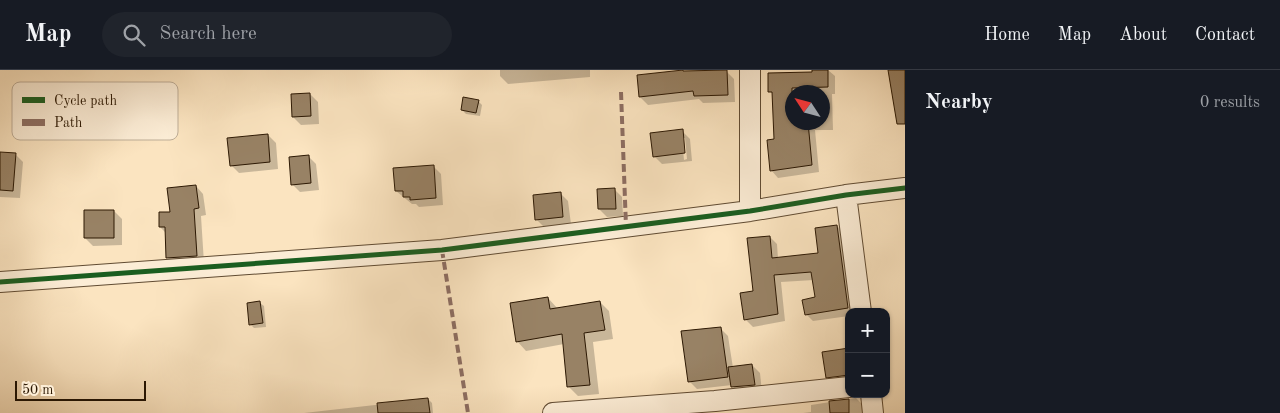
<!DOCTYPE html>
<html lang="en">
<head>
<meta charset="utf-8">
<style>
	:root { --surface:#171b24; --page:#20242c; --text:#f1f3f6; --muted:#9ea1a6; --line:#363941 }
	body { margin:0; font-family:"Old Standard TT",serif; background:var(--page); color:var(--text) }
	.controls { position:absolute; right:15px; bottom:15px; display:grid; overflow:hidden; border-radius:10px; box-shadow:0 1px 4px #0004 }
	.controls button { width:45px; height:45px; display:grid; place-items:center; padding:0; border:0; border-bottom:1px solid var(--line); background:var(--surface); color:var(--text); font:25px sans-serif }
	.compass { position:absolute; left:785px; top:15px; width:45px; height:45px; border-radius:50%; background:var(--surface); box-shadow:0 1px 4px #0004; rotate:306deg }
	.scale { position:absolute; left:15px; bottom:12px; width:131px; box-sizing:border-box; padding-left:5px; border:2px solid #2c1803; border-top:0; font-size:14px; line-height:18px; white-space:nowrap; color:#2c1803; -webkit-text-stroke:4px #fcedd6; paint-order:stroke }
	.list { margin:0; padding:0; list-style:none }
	h2 { display:flex; justify-content:space-between; align-items:center; height:65px; margin:0; padding:0 20px; font-size:21px }
	h2 small { font-size:16px; font-weight:400; color:var(--muted) }
	.icon { flex:none; width:28px; height:28px; fill:none; stroke:currentColor; stroke-width:2; stroke-linecap:round; stroke-linejoin:round }
	.map { position:relative; flex:none; width:905px; height:343px; overflow:hidden }
	header { display:flex; align-items:center; gap:30px; box-sizing:border-box; height:70px; padding:0 25px; background:var(--surface); border-bottom:1px solid var(--line) }
	header strong { font-size:24px }
	nav { display:flex; gap:28px; margin-inline-start:auto; font-size:18px }
	.search { width:350px; height:45px; background:var(--page); display:flex; align-items:center; gap:12px; box-sizing:border-box; padding:0 18px; border-radius:28px; color:var(--muted); font-size:19px }
	main { display:flex }
	aside { flex:1; background:var(--surface) }
	.map>svg:first-child { display:block }
</style>
</head>
<body>
<header>
<strong>Map</strong>
<div class="search"><svg class="icon" aria-label="search" viewBox="0 0 24 24"><circle cx="10" cy="10" r="6"/><path d="M15 15l6 6"/></svg>Search here</div>
<nav><a>Home</a><a>Map</a><a>About</a><a>Contact</a></nav>
</header>
<main>
<div class="map">
<svg width="905" height="343" viewBox="0 0 905 343">
	<rect width="100%" height="100%" fill="#fbe4c0"/>
	<filter id="stains"><feTurbulence type="fractalNoise" baseFrequency=".004" numOctaves="4"/><feColorMatrix values="0 0 0 0 .2 0 0 0 0 .09 0 0 0 0 .02 0 0 0 .5 -.17"/></filter>
	<radialGradient id="worn" r=".72"><stop offset=".6" stop-color="#630" stop-opacity="0"/><stop offset="1" stop-color="#630" stop-opacity=".3"/></radialGradient>
	<path fill="#0003" fill-rule="evenodd" d="M500 0H590V7L508 14 500 6Z
		M813 0H828L835 6V24H832L833 60H815L819 102 778 108 771 100 775 71 774 25 770 21 813 3ZM792 22H822V52H792Z
		M726 1 734 9 735 32 703 33 699 29 648 35 640 27Z
		M310 24 318 32 319 54 301 55 293 47Z
		M478 31 482 35 480 46 466 44 462 40Z
		M682 61 690 69 692 91 662 94 654 86ZM682 68H685L687 89 684 90Z
		M268 65 276 73 278 99 239 103 231 95Z
		M0 83 15 84 23 92 20 128 0 127Z
		M308 86 316 94 319 120 300 122 292 114Z
		M433 96 441 104 443 135 419 137 416 134H412L396 121Z
		M196 116 203 124 206 145 201 146 204 193 175 195 168 188 166 163 160 157Z
		M614 119 622 127 623 146 607 147 599 139Z
		M560 123 568 131 571 154 544 157 536 149Z
		M114 141 122 149V175L93 176 85 168Z
		M837 156 844 163 855 242H849V246L813 251 806 244 816 228 814 210 781 212 785 251 753 257 745 249 770 167 777 174 778 189 819 184Z
		M548 228 558 239 600 232 609 241 613 269 593 272 599 324 578 326 569 317 564 274 526 281 517 271Z
		M260 233 264 236 266 257 254 258 250 254Z
		M720 258 728 266 733 298 752 295 760 303 762 322 740 325 732 315 697 319 689 311Z
		M849 279V313L835 315 827 307Z
		M856 328 863 335 864 343H803L811 342V335Z
		M428 329 432 333 433 343H304Z"/>
	<path fill="#988265" stroke="#2c1803" d="M683 0V1L727 0 728 25 694 26 693 21 639 27 637 5Z
		M812 0H828V17L792 18V52H808L812 95 770 101 767 70 774 69 772 22H768V3L812 2Z
		M888 0H905V54H897Z
		M310 23 311 46 292 47 291 24Z
		M463 27 479 30 476 43 461 40Z
		M683 59 685 83 653 87 650 63Z
		M268 64 270 92 230 96 227 68Z
		M0 82 16 83 13 121 0 120Z
		M309 85 311 113 291 115 289 87Z
		M434 95 436 128 410 130V127H403V121H395L393 98Z
		M196 115 199 138 194 139 197 186 166 188 165 157H159V142H170L167 118Z
		M615 118 616 139H598L597 119Z
		M561 122 563 147 535 150 533 125Z
		M84 140H114V168H84Z
		M837 155 848 238 805 245 802 230 815 227 811 202 774 205 778 244 744 250 740 223 753 221 747 168 770 166 772 188 818 183 815 158Z
		M548 227 550 239 600 231 605 260 584 263 590 315 567 317 562 264 516 272 510 233Z
		M260 231 263 253 249 255 247 233Z
		M721 257 728 307 688 312 681 261Z
		M849 278V305L826 308 822 282Z
		M752 294 755 315 731 317 728 297Z
		M428 328 430 343H378L377 333Z
		M849 329V343H830L829 331Z"/>
	<g fill="none" stroke-linecap="round" stroke-linejoin="round">
		<defs>
			<path id="street" d="M750 0V141
				M846 125 861 242
				M0 212 442 180 750 141 846 125 905 118
				M871 324 873 343
				M553 343 715 331 849 317"/>
		</defs>
		<use href="#street" stroke="#604b32" stroke-width="22"/>
		<use href="#street" stroke="#fcedd6" stroke-width="20"/>
		<path stroke="#8d6e63" stroke-width="4" stroke-dasharray="8 4" stroke-linecap="butt" d="M621 22 626 157
			M442 180 468 343"/>
		<defs>
			<path id="cycleway" d="M0 212 442 180 750 141 846 125 905 118"/>
		</defs>
		<use href="#cycleway" stroke="#fcedd6" stroke-width="8"/>
		<use href="#cycleway" stroke="#1b5e20" stroke-width="5"/>
	</g>
	<rect x="12" y="12" width="166" height="58" rx="8" fill="#fcedd6" stroke="#bead97" stroke-width="1"/>
	<rect x="22" y="27" width="23" height="6" fill="#1b5e20"/>
	<rect x="22" y="49" width="23" height="7" fill="#8d6e63"/>
	<g font-size="14" fill="#2c1803">
		<text x="54" y="35">Cycle path</text>
		<text x="54" y="57">Path</text>
	</g>
	<rect width="100%" height="100%" filter="url(#stains)"/>
	<rect width="100%" height="100%" fill="url(#worn)"/>
</svg>
<div class="controls">
<button>+</button>
<button>−</button>
</div>
<svg class="compass" viewBox="-18 -18 36 36"><path d="M0-13l5 13h-10z" fill="#e53935"/><path d="M0 13l5-13h-10z" fill="#9ea1a6"/></svg>
<div class="scale">50 m</div>
</div>
<aside>
<h2>Nearby<small>0 results</small></h2>
<ul class="list">
</ul>
</aside>
</main>
</body>
</html>
